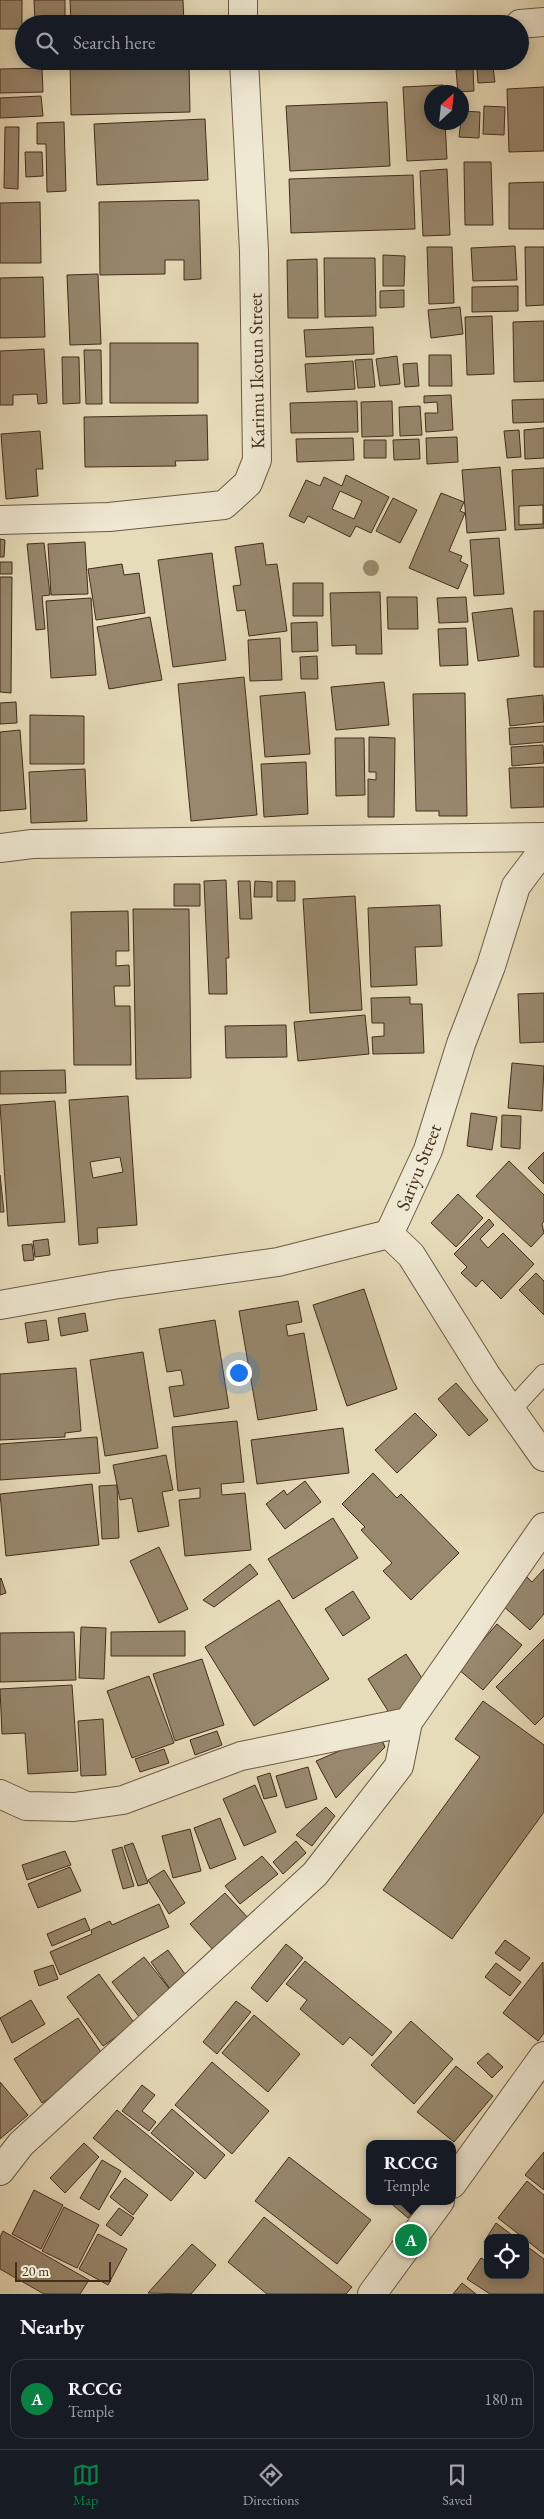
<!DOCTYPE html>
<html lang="en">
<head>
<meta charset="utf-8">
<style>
	:root { --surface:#171b24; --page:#20242c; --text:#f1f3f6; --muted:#9ea1a6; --line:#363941; --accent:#0b8043 }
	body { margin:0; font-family:"EB Garamond",serif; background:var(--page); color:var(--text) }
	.controls { position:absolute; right:15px; bottom:15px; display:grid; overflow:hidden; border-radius:10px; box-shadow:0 2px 12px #0003 }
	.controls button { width:45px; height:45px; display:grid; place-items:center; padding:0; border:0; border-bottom:1px solid var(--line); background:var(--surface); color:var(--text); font:25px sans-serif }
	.compass { position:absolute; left:424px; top:85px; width:45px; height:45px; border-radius:50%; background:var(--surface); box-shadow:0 2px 12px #0003; rotate:27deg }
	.scale { position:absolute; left:15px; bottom:12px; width:96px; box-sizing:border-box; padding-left:5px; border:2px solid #432d1c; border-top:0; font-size:14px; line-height:18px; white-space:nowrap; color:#432d1c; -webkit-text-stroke:4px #efe8d2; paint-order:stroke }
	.you { position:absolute; left:238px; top:1372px; width:18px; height:18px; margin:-12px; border:4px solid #fff; border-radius:50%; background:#1a73e8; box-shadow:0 0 0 8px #1a73e833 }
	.badge { display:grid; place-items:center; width:32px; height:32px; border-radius:50%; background:var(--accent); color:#fff; font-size:16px; font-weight:700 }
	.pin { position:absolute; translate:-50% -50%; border:2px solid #fff; box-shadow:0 1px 5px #0006 }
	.popup { position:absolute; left:366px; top:2140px; width:90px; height:65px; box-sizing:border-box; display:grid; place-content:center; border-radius:10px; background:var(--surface); filter:drop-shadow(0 1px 4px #0005); font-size:16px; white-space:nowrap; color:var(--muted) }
	.popup b { font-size:19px; color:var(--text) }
	.popup::after { content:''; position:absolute; left:50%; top:100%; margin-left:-10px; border:10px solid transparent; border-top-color:var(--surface) }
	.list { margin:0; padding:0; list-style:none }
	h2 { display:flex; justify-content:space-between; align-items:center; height:65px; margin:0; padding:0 20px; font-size:21px }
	h2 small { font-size:16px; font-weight:400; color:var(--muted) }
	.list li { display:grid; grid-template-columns:32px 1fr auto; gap:15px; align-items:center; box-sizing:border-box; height:80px; margin:0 10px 10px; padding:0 10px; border:1px solid var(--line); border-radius:15px }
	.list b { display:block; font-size:19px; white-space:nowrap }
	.list p { margin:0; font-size:16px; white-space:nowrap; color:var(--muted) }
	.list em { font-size:16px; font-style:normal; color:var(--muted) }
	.icon { flex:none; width:28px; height:28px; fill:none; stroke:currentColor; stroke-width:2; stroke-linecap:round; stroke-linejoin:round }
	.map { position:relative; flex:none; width:544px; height:2294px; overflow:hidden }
	.search { position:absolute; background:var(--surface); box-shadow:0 2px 12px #0003; left:15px; right:15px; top:15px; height:55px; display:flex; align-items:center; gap:12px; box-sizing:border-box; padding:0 18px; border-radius:28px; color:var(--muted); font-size:19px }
	.sheet { height:155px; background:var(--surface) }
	nav { display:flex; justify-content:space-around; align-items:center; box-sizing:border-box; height:70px; border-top:1px solid var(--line); background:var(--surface); font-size:14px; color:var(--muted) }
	nav a { display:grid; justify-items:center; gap:2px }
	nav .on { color:var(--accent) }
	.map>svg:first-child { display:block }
</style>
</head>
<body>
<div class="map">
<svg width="544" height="2294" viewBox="0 0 544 2294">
	<rect width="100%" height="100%" fill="#e7dcba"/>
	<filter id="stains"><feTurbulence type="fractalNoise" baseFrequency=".004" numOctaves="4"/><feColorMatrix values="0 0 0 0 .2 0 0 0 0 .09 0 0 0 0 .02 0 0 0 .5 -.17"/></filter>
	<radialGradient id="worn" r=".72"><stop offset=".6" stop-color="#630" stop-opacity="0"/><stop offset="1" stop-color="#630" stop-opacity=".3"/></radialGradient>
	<path fill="#98886e" stroke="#432d1c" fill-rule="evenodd" d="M0 0H22V29H0Z
		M34 0H65V24H35Z
		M70 0H183L184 24H71Z
		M70 61H169V65L189 64 190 112 71 115Z
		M42 68 43 92 0 93V69Z
		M493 68 495 82 478 83 477 69Z
		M473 69 474 91 458 92 456 70Z
		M443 85 444 92H432V122H445L447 159 407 161 403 87Z
		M544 87V151L509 152 507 89Z
		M41 96 43 116 0 118V98Z
		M387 102 390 166 290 171 286 106Z
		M484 106 505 107 504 135 483 134Z
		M462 111 480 112 479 138 459 137Z
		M205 119 208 180 97 185 94 124Z
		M64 122 66 191 47 192 46 144H37V123Z
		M5 127H19L18 189 4 188Z
		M25 152H42L43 176 26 177Z
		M464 162H491L493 225H465Z
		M447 169 450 235 423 236 420 171Z
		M413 175 415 229 291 233 289 179Z
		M544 182V229H509V183Z
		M199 200 201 279 184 280V260H165V274L100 275 99 202Z
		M40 202 41 263H0V203Z
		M515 246 517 280 473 281 471 248Z
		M427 247H452L454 303 429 304Z
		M525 247H544V305L526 306Z
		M383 255 405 256 404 286H383Z
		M324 258H375L376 316 325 317Z
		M317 259 318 318H288L287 260Z
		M98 274 101 344 70 345 67 275Z
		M43 277 45 337 0 338V278Z
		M518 286V311L472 312V287Z
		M404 290V307L380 308V291Z
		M460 307 463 334 431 338 428 310Z
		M492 316 494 374 467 375 465 317Z
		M544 321V381L514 382 513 322Z
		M373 327 374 354 306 357 304 330Z
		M110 343H198V403H110Z
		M44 349 47 403 38 404 37 394 13 395V405H0V351Z
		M84 350H101L102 404H86Z
		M429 355H451L452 386H429Z
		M397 356 400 384 380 386 376 359Z
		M62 357H79L80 403 63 404Z
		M372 359 375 387 358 388 355 360Z
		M353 361 355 389 307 392 305 364Z
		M417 363 419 386 405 387 403 364Z
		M451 395 453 430 426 432 425 413H438L437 402 424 403V396Z
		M544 399V422L513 423 512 400Z
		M357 401 358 432 291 433 290 403Z
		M392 401 393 436 362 437 361 402Z
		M420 406 422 435 400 436 399 407Z
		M207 415 208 460 175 461 176 466 85 467 84 417Z
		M544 428V458L525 459 524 430Z
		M519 430 521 457 507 458 504 431Z
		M40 431 43 469H36L38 496 6 499 1 434Z
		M457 437 458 462 427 464 426 438Z
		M353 438 354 460 297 462 296 439Z
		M419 439 420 459 394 460 393 440Z
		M364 440H386V458H364Z
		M500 467 506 530 467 533 462 470Z
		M544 468V528L515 530 512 470ZM543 505V524L519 525V506Z
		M346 475 389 497 371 533 356 526 350 537 308 516 304 523 289 516 306 480 320 486 324 477 342 486ZM340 491 362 501 354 519 332 509Z
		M441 493 464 502 460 511 465 513 449 551 462 556 460 561 468 565 458 589 409 568Z
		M393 498 417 510 400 543 376 531Z
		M499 538 504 594 474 596 470 540Z
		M0 539 5 540 4 557H0Z
		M85 542 88 594 51 595 48 544Z
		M44 543 50 595 42 596 45 629 36 630 27 544Z
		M263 543 266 565 277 564 287 631 249 636 245 610 237 611 233 586 241 585 235 547Z
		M212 553 226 660 173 667 158 560Z
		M0 562H12V574H0Z
		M122 564 124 575 139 573 145 613 96 620 88 569Z
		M0 577H12L11 693 0 692Z
		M293 583H323V616H293Z
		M380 592 382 654H356V645L332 646 330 593Z
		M387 597H417L418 629H388Z
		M466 597 468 622 439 623 437 598Z
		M91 598 96 675 51 678 46 601Z
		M512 608 519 656 478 661 472 613Z
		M534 611H544V667H534Z
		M150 617 162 680 109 689 97 627Z
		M317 622 318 651 292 652 291 623Z
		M466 628 468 665 440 666 438 629Z
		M280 638 282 680 250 681 248 640Z
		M317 656 318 679H301L300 657Z
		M244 677 257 815 191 821 178 684Z
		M384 682 389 725 336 730 331 687Z
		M305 692 310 754 265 757 260 696Z
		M465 693 467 816H439V811H416L413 694Z
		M543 695 544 722 510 726 507 699Z
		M16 702 17 723 0 724V703Z
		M30 715 84 716V764H30Z
		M544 726V742L510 745 509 728Z
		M20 730 26 809 0 811V732Z
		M369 737 395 738 394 817H368V779L376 780V772H369Z
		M335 738H364L365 795 336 796Z
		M543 745 544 763 512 766 511 747Z
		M306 762 308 814 264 817 261 764Z
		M544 767V807L511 808 509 768Z
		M85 769 87 821 31 823 29 772Z
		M226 880 229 958H226L227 994H209L204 881Z
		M238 881H250L252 919H240Z
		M255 881 272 882V897H254Z
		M277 881H295V901H277Z
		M174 884H200V906H174Z
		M355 896 362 1010 310 1013 303 899Z
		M440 905 442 946 415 947 417 985 371 987 368 908Z
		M133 909H189L191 1078 136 1079Z
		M128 911 129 951H116V966L129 965 130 986H114L115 1006H130L131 1065H74L71 912Z
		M544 993V1042L520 1043 518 994Z
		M410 997V1004H422L424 1053 373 1054 372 1037 384 1036V1023H372L371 998Z
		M365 1015 369 1054 298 1061 294 1022Z
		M286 1025 287 1057 226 1058 225 1026Z
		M512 1063 544 1066 542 1111 508 1108Z
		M65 1070 66 1093 0 1094V1071Z
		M128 1096 137 1225 97 1228 98 1243 79 1245 69 1100ZM120 1157 123 1172 93 1178 90 1162Z
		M55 1101 65 1222 8 1226 0 1105Z
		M471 1113 497 1117 492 1150 467 1146Z
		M502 1115 521 1116 520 1149 501 1147Z
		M544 1152V1184L528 1168Z
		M509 1161 544 1195V1221L542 1224 544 1233 531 1247 476 1196Z
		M0 1175 4 1212H0Z
		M458 1194 483 1218 456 1247 431 1223Z
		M489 1219 494 1225 480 1239 488 1248 503 1233 534 1264 501 1299 482 1280 476 1287 461 1273 467 1267 454 1254Z
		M48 1239 50 1255 35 1257 33 1241Z
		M32 1244 34 1260 24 1261 22 1245Z
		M536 1273 544 1281V1315L519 1290Z
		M364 1289 397 1389 347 1406 313 1305Z
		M298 1301 302 1322 286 1325 288 1336 304 1333 317 1410 258 1420 239 1311Z
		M85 1313 88 1331 61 1336 58 1318Z
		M46 1320 49 1340 28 1343 25 1323Z
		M215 1320 229 1408 174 1417 169 1387 184 1385 181 1370 167 1372 159 1329Z
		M143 1352 158 1448 105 1456 90 1360Z
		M76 1368 81 1431 65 1433V1437L0 1440V1374Z
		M456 1383 488 1420 469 1436 438 1399Z
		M415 1413 437 1435 397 1473 375 1450Z
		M237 1421 244 1482 221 1484 222 1495 245 1493 251 1550 185 1556 179 1500 200 1498V1488L178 1491 172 1427Z
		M343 1428 349 1473 257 1484 251 1440Z
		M97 1437 100 1473 0 1480V1444Z
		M166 1455 173 1490 162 1492 169 1526 138 1532 132 1498 120 1500 113 1465Z
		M373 1473 397 1498 401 1494 459 1553 411 1600 383 1571 392 1563 361 1530 365 1527 342 1504Z
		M305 1481 321 1502 285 1529 266 1504 284 1490 287 1495Z
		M92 1484 99 1545 6 1556 0 1494Z
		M117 1485 119 1538 102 1539 99 1486Z
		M333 1518 358 1558 293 1599 268 1559Z
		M159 1547 188 1609 159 1623 130 1561Z
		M250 1564 258 1574 214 1607 203 1600Z
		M544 1569V1614L530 1630 502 1605 527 1577 532 1582Z
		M1 1578 6 1593 0 1595V1579Z
		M353 1591 370 1618 343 1636 325 1609Z
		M279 1600 329 1679 254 1726 205 1647Z
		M497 1624 522 1645 483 1690 458 1669Z
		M81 1627 106 1628 104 1679 79 1678Z
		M185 1631V1656H111V1632Z
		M74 1632 76 1680 0 1682V1633Z
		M544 1639V1716L535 1725 496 1687Z
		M406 1654 426 1684 393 1719 368 1679Z
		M202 1659 224 1725 175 1741 153 1674Z
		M149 1676 174 1743 132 1758 107 1691Z
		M72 1685 78 1771 28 1774 25 1733 2 1734 0 1689Z
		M483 1701 544 1745V1812L452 1939 383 1890 480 1757 455 1739Z
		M103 1719 106 1775 81 1776 78 1721Z
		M217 1731 222 1745 195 1755 190 1740Z
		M379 1734 385 1747 336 1798 316 1761Z
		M164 1749 169 1763 140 1772 135 1759Z
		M308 1767 317 1799 286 1808 276 1776Z
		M270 1773 277 1796 264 1799 257 1777Z
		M255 1785 276 1832 244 1846 223 1799Z
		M326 1807 335 1816 312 1846 296 1835Z
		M220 1818 236 1859 210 1869 194 1828Z
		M190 1829 201 1871 173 1878 162 1836Z
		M296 1841 306 1853 283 1874 273 1862Z
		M133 1843 148 1883 138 1886 124 1846Z
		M122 1847 134 1886 123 1889 112 1850Z
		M65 1851 71 1865 27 1880 22 1865Z
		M262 1856 278 1874 240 1904 225 1886Z
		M70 1867 81 1891 38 1908 28 1884Z
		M164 1870 185 1903 169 1914 148 1880Z
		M225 1893 251 1921 215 1952 190 1924Z
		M159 1904 169 1927 60 1975 50 1952 92 1934 91 1930 110 1921 112 1925Z
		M85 1918 90 1930 52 1946 47 1934Z
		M505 1940 530 1958 520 1971 495 1953Z
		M286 1944 303 1958 267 2002 251 1988Z
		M168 1950 187 1977 170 1989 151 1962Z
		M144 1957 172 1992 140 2018 112 1982Z
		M305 1961 392 2032 372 2056 350 2037 343 2045 300 2009 307 2000 286 1984Z
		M543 1962 544 2033 538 2041 503 2013Z
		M496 1963 521 1982 510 1996 485 1977Z
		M53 1965 58 1979 39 1986 34 1971Z
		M99 1974 135 2024 103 2046 67 1997Z
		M31 2000 45 2024 12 2043 0 2018Z
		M236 2001 251 2012 217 2054 203 2042Z
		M254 2015 300 2054 268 2092 222 2053Z
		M78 2018 107 2061 42 2103 14 2059Z
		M411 2021 453 2059 414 2104 371 2065Z
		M488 2053 503 2067 492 2078 477 2063Z
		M212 2062 269 2111 232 2154 175 2105Z
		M456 2066 493 2096 454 2142 417 2112Z
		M0 2082 28 2115 0 2139Z
		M142 2085 155 2095 142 2111 156 2122 149 2131 122 2111Z
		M172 2109 225 2155 205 2179 151 2133Z
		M117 2110 194 2173 171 2201 93 2138Z
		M84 2143 99 2157 65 2193 50 2178Z
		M544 2152V2190L525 2175Z
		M289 2157 371 2220 337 2264 255 2201Z
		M102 2160 121 2171 99 2210 80 2198Z
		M125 2178 148 2195 133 2215 110 2197Z
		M527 2181 544 2195V2254L498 2218Z
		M34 2190 63 2205 41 2249 12 2234Z
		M388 2201H422L408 2218Z
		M64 2207 99 2225 77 2268 42 2251Z
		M119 2208 134 2218 121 2236 106 2225Z
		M264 2217 352 2287 346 2294H267L228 2262Z
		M496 2223 516 2238H488V2245L484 2242Z
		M3 2231 89 2280 80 2294H44L0 2269V2237Z
		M98 2234 127 2249 108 2285 79 2269Z
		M192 2244 216 2265 191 2294 148 2293Z
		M525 2245 544 2259V2294H490L467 2279 481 2258 488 2262V2275H525Z
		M462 2283 476 2294H453Z"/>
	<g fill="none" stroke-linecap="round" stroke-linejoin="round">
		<defs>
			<path id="service" d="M511 1410 544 1374"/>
			<path id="minor" d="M243 0V24
				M520 24 544 22
				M0 520 109 517 224 505 248 483 257 460 254 251 244 61
				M0 848 32 844 544 837
				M0 1305 113 1285 278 1262 389 1234
				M0 1794 26 1806 74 1807 123 1800 241 1756 408 1722
				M0 2171 21 2144 315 1874 399 1766 408 1722 544 1527
				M452 2184 544 2056
				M372 2294 440 2201"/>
			<path id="tertiary" d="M544 849 516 886 491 966 461 1044 428 1150 389 1234 411 1255 486 1375 544 1457"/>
		</defs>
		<use href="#service" stroke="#6c5944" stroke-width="21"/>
		<use href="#minor" stroke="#6c5944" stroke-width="30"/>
		<use href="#tertiary" stroke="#6c5944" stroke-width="30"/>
		<use href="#service" stroke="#efe8d2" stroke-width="19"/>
		<use href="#minor" stroke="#efe8d2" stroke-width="28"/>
		<use href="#tertiary" stroke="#efe8d2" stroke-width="28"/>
	</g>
	<circle fill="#9c8c71" cx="371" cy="568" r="8"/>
	<g text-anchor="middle" stroke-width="4" stroke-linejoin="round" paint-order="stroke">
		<g font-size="19" fill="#432d1c" stroke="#efe8d2">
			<text transform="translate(256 371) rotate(-91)" y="7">Karimu Ikotun Street</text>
			<text transform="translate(418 1167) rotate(-68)" y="7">Sariyu Street</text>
		</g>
	</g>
	<rect width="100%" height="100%" filter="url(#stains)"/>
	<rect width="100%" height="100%" fill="url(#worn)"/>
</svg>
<div class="controls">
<button><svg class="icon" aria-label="locate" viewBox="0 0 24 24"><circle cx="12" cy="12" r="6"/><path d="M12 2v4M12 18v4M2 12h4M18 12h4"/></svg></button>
</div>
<svg class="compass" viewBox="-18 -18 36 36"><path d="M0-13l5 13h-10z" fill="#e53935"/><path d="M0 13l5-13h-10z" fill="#9ea1a6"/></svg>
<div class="scale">20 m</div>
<div class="you"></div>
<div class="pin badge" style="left:411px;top:2240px">A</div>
<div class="popup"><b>RCCG</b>Temple</div>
<div class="search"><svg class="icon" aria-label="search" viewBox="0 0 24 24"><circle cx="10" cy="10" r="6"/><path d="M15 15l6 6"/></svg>Search here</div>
</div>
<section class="sheet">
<h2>Nearby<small></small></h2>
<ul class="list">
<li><span class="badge">A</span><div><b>RCCG</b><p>Temple</p></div><em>180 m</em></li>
</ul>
</section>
<nav>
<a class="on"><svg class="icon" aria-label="map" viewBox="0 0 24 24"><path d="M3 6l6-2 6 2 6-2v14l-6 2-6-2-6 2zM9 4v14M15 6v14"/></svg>Map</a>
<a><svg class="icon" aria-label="directions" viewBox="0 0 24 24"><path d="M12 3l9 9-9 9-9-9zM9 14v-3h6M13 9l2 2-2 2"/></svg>Directions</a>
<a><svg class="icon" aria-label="saved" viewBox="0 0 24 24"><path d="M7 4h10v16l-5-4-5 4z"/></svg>Saved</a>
</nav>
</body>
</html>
